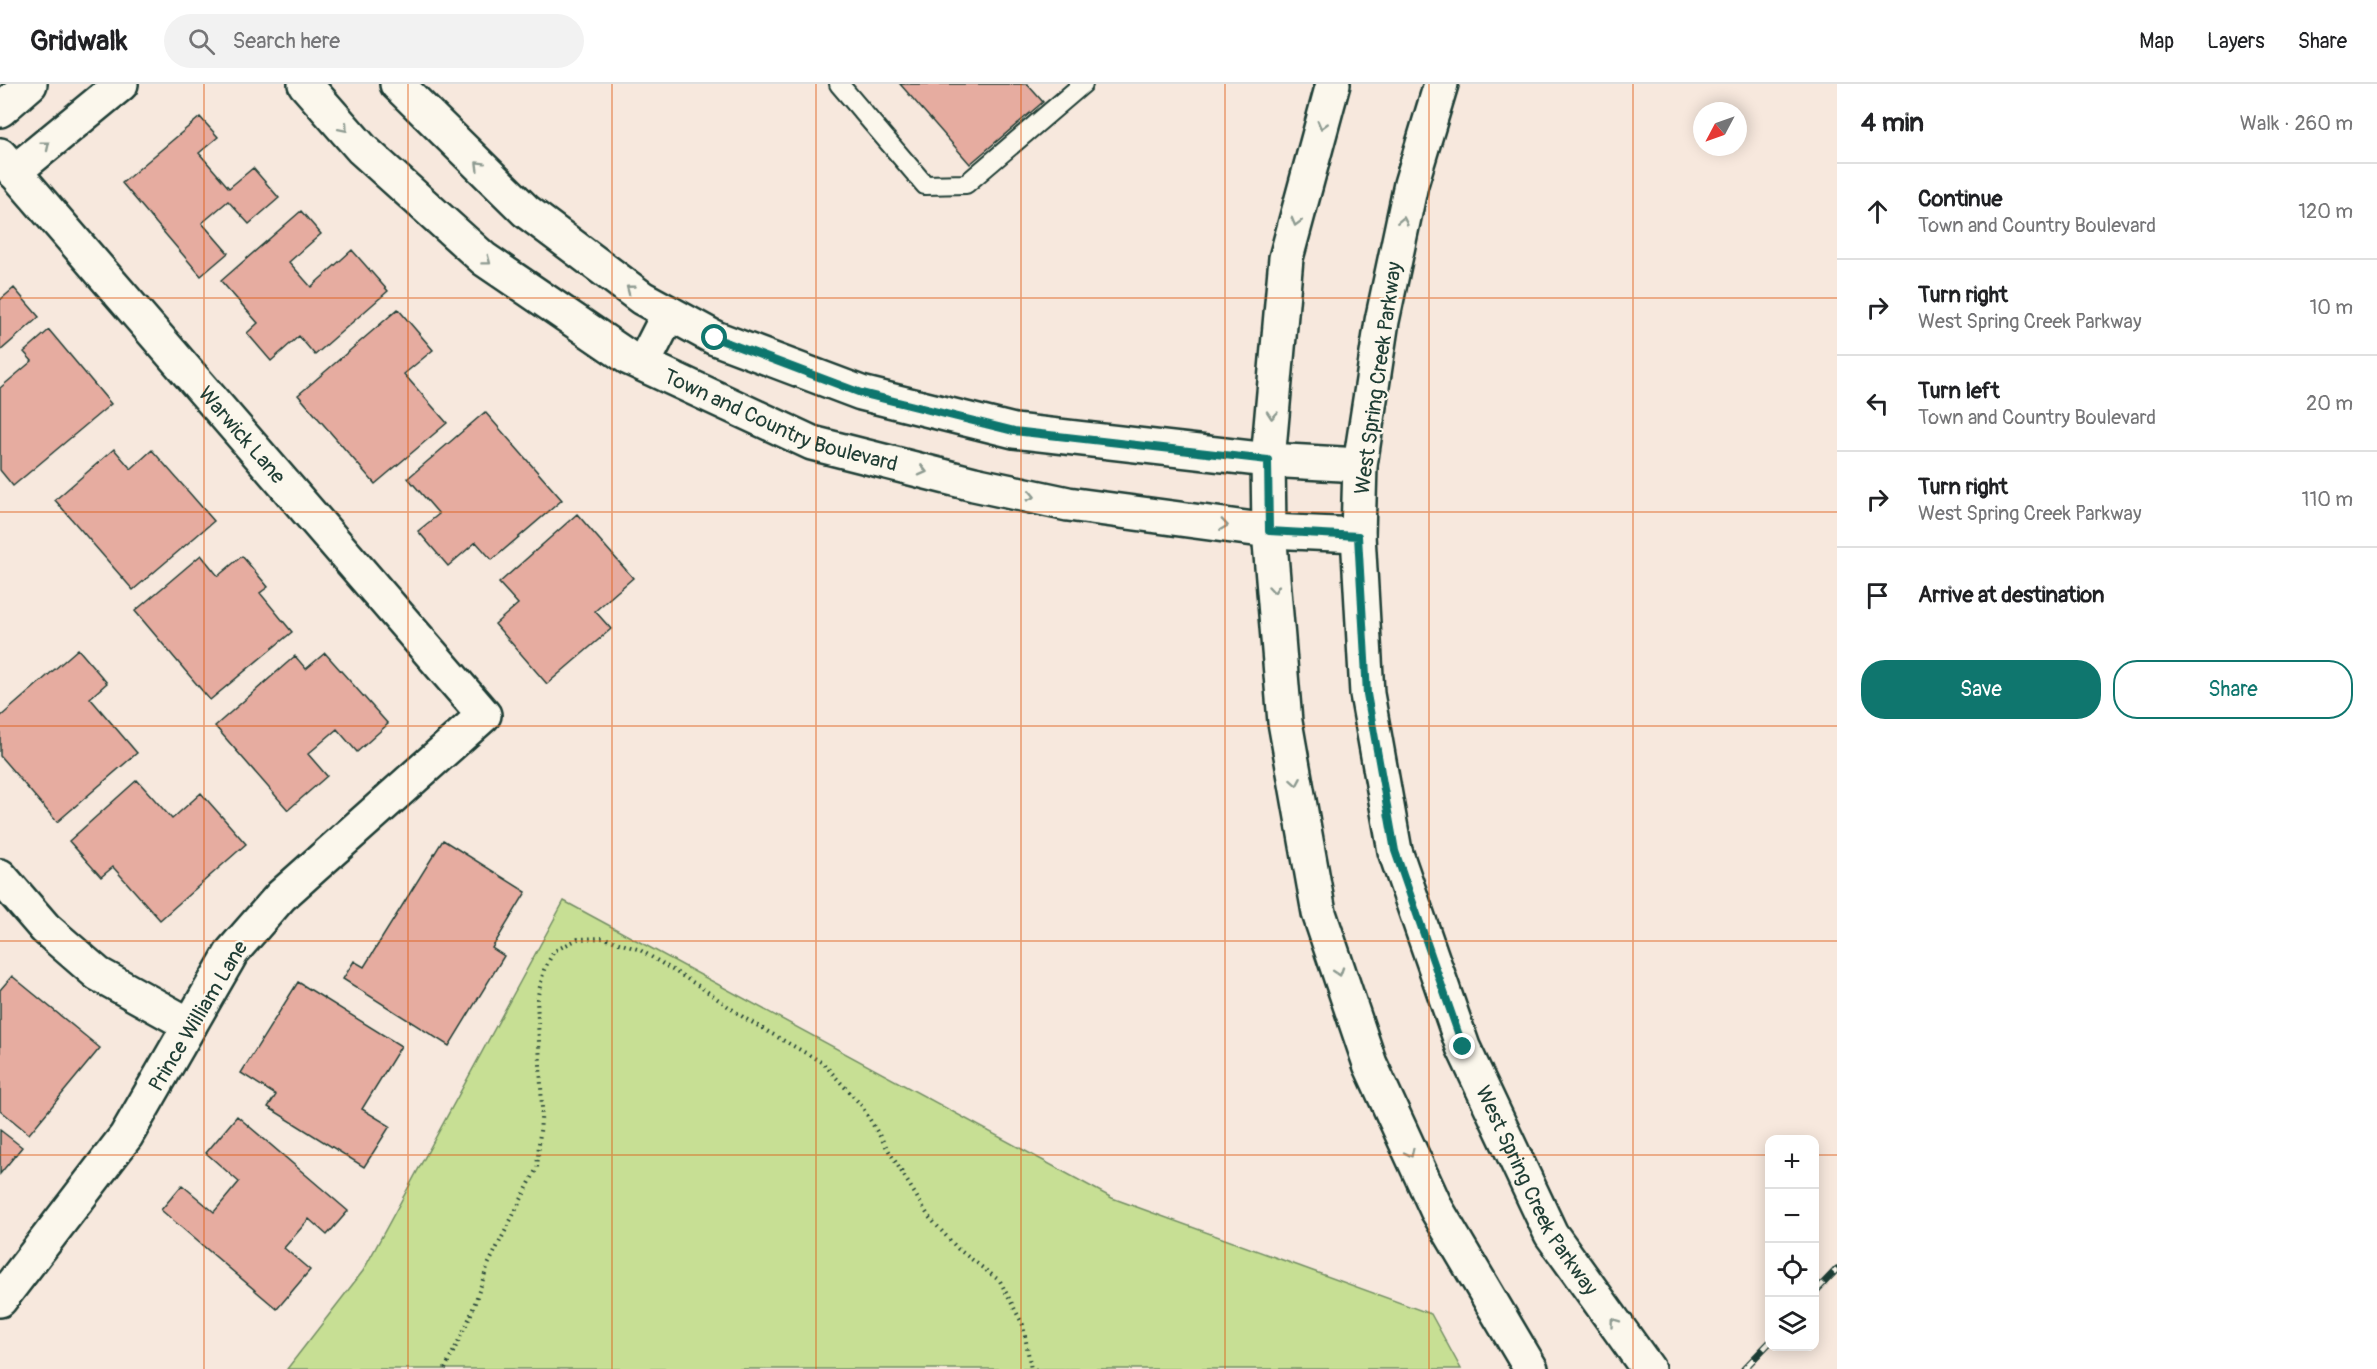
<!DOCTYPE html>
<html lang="en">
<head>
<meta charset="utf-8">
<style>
	:root { --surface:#fff; --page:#f2f2f2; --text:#202124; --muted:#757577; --line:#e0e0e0; --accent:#0f766e }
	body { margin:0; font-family:Pangolin,sans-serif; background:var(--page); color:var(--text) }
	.controls { position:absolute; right:18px; bottom:18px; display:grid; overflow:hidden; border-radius:12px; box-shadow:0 3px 15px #0003 }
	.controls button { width:54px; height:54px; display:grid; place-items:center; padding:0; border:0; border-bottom:2px solid var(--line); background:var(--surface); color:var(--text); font:30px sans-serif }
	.compass { position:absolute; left:1693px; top:18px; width:54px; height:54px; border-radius:50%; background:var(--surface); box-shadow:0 3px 15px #0003; rotate:229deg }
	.stop { position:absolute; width:18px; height:18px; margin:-14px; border:4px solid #0f766e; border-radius:50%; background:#fff }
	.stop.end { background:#0f766e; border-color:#fff; box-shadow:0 2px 6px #0008 }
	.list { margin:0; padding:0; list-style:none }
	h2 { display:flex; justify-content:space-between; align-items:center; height:78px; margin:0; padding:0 24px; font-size:26px }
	h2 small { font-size:20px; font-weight:400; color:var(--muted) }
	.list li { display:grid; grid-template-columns:39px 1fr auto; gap:18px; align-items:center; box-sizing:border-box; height:96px; padding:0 24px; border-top:2px solid var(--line) }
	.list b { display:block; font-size:22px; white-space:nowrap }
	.list p { margin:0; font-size:20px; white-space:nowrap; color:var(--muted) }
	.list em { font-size:20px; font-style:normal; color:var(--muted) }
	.actions { display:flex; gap:12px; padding:18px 24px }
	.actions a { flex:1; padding:14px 0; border:2px solid var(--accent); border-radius:24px; text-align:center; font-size:21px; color:var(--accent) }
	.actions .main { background:var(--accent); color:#fff }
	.icon { flex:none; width:33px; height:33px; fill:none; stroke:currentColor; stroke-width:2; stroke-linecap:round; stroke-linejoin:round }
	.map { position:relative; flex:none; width:1837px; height:1285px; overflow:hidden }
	header { display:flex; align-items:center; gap:36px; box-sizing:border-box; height:84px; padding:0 30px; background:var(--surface); border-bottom:2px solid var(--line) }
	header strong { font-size:28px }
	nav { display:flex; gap:33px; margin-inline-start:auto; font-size:21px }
	.search { width:420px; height:54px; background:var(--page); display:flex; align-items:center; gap:15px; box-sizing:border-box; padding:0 21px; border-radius:33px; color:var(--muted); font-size:22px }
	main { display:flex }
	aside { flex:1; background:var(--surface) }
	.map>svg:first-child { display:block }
</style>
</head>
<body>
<header>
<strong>Gridwalk</strong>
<div class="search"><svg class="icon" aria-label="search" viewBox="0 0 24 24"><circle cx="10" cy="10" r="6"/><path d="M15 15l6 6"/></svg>Search here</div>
<nav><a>Map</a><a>Layers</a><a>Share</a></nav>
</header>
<main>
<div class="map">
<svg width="1837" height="1285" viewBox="0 0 1837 1285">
	<rect width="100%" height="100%" fill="#f7e8dd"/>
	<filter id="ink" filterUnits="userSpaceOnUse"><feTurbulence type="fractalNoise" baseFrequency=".0167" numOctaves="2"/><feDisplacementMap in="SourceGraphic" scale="12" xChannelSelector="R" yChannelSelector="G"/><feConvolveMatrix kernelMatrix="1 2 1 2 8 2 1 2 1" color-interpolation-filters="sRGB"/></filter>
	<g filter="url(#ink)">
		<path fill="#c7df94" stroke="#738e64" stroke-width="1.5" d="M564 817 1112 1114 1431 1230 1461 1285H287L363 1187Z"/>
		<path fill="#e6aca0" stroke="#1f3d34" stroke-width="1.5" d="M900 0H1027L1043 18 970 80Z
			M200 33 218 53 199 69 229 104 253 84 279 114 249 140 228 117 202 139 228 169 201 192 122 99Z
			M301 127 321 150 289 178 311 203 352 166 388 207 315 271 299 252 271 277 247 249 258 239 221 197Z
			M14 204 39 233 0 267V216Z
			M398 225 433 266 404 290 447 339 375 400 298 311Z
			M49 246 111 320 13 402 0 386V304L32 277 24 268Z
			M485 328 562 416 492 476 476 458 448 482 418 447 439 430 408 394Z
			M114 365 131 385 152 366 214 437 133 506 55 416Z
			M577 430 633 494 595 527 611 545 547 600 495 540 518 520 499 499Z
			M201 471 218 492 242 472 268 503 260 509 292 548 210 616 135 527Z
			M78 565 107 599 90 614 137 669 57 738 0 672V633Z
			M325 569 388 640 357 668 337 645 308 670 327 692 288 726 215 642 295 572 306 585Z
			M137 696 172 735 201 709 246 760 160 836 113 783 101 793 69 757Z
			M443 756 526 808 492 864 504 872 449 962 343 895 354 877 364 883Z
			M12 892 100 964 29 1050 0 1026V906Z
			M298 898 401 962 362 1025 390 1042 364 1083 268 1023 276 1011 241 989Z
			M237 1032 348 1127 327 1151 309 1135 284 1164 310 1186 277 1225 161 1126 182 1101 214 1128 239 1098 206 1069Z
			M0 1046 22 1063 0 1090Z"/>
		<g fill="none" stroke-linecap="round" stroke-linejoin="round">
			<defs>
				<path id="service" d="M839 0 925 101 966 100 1083 0"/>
				<g id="minor">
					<path d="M0 26 30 0"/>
					<path id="s1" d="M0 71 484 631 281 812 232 868 126 1052 0 1216"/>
					<path d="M14 88 121 0"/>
					<path d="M0 792 45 844 98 890 190 941"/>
				</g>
				<g id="secondary">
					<path id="s2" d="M305 0 362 65 484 175 629 274 812 359 974 400 1068 420 1269 447 1358 451"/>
					<path d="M397 0 526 127 642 214 715 254 861 309 1014 347 1268 376 1360 381"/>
					<path d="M1333 0 1286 174 1268 376 1269 447 1285 638 1319 829 1370 980 1437 1126 1531 1285"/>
					<path id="s3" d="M1441 0 1411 100 1382 237 1360 381 1358 451 1367 610 1395 767 1463 963 1551 1150 1648 1285"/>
					<path d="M643 280 669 229"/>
				</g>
			</defs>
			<use href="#service" stroke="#1f3d34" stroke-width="22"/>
			<use href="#minor" stroke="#1f3d34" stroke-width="38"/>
			<use href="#secondary" stroke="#1f3d34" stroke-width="38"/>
			<path stroke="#1f3d34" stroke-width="4" stroke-dasharray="1.5 4.5" stroke-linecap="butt" d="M445 1285 470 1233 488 1181 537 1084 542 1024 537 915 544 886 554 867 578 855 604 854 640 866 702 904 746 935 823 979 861 1021 929 1133 958 1165 1000 1197 1023 1241 1031 1285"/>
			<use href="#service" stroke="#fbf7ec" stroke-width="18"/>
			<use href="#minor" stroke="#fbf7ec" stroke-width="33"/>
			<use href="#secondary" stroke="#fbf7ec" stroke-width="33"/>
			<defs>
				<path id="rail" d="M1814 1209 1837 1185
					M1744 1285 1770 1258"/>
			</defs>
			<use href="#rail" stroke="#1f3d34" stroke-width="7"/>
			<use href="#rail" stroke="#fbf7ec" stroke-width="4.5" stroke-dasharray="14" stroke-linecap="butt"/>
		</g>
		<defs><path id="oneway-chevron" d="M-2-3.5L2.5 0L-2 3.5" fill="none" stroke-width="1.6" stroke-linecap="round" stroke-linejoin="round" transform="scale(1.5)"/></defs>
		<g stroke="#8d9a90">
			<use href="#oneway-chevron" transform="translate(1322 41) rotate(105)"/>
			<use href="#oneway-chevron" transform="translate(344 44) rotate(49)"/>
			<use href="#oneway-chevron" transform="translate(46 61) rotate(-39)"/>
			<use href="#oneway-chevron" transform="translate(479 81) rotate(-135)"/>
			<use href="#oneway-chevron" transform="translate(1403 137) rotate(-78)"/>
			<use href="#oneway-chevron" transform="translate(1296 138) rotate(105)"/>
			<use href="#oneway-chevron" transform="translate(487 177) rotate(37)"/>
			<use href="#oneway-chevron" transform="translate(630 205) rotate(-143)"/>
			<use href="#oneway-chevron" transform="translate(1272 331) rotate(95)"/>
			<use href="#oneway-chevron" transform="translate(923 387) rotate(14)"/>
			<use href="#oneway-chevron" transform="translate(1031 412) rotate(12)"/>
			<use href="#oneway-chevron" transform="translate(1224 441) rotate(8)"/>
			<use href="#oneway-chevron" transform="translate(1274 505) rotate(85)"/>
			<use href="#oneway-chevron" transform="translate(1296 698) rotate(80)"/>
			<use href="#oneway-chevron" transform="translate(1339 888) rotate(72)"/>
			<use href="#oneway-chevron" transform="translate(1410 1069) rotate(65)"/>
			<use href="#oneway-chevron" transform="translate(1614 1238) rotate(-126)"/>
		</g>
	</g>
	<g fill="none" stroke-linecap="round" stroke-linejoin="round" filter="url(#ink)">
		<path stroke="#0f766e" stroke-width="8" d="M715 254 861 309 1014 347 1268 376 1269 447 1358 452 1367 610 1395 767 1463 963"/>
	</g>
	<path fill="none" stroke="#de580e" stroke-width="1.5" stroke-opacity="0.55" d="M204 0V1285M408 0V1285M612 0V1285M816 0V1285M1021 0V1285M1225 0V1285M1429 0V1285M1633 0V1285M0 214H1837M0 428H1837M0 642H1837M0 857H1837M0 1071H1770M1814 1071H1837"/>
	<g text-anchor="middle" stroke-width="4.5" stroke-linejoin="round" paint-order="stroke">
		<g font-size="21" fill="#1f3d34" stroke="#fbf7ec">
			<text transform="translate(1378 294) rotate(-82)" y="7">West Spring Creek Parkway</text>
			<text dy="7" stroke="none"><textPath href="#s2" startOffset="591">Town and Country Boulevard</textPath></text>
			<text dy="7" stroke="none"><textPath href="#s1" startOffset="370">Warwick Lane</textPath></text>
			<text transform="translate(198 932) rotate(-59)" y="7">Prince William Lane</text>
			<text dy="7" stroke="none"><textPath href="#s3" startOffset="1148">West Spring Creek Parkway</textPath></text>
		</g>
	</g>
</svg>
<div class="controls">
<button>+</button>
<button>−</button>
<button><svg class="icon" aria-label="locate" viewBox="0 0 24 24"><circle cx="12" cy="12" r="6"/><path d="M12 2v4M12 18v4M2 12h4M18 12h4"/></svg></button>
<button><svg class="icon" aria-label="layers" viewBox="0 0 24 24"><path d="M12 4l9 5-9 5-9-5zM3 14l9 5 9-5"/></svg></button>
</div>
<svg class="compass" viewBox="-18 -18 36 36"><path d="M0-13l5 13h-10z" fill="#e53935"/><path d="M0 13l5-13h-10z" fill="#757577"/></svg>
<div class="stop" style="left:715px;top:254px"></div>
<div class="stop end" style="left:1463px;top:963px"></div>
</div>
<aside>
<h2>4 min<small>Walk · 260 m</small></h2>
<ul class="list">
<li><svg class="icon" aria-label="ahead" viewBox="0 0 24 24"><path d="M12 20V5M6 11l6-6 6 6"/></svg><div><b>Continue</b><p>Town and Country Boulevard</p></div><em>120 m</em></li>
<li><svg class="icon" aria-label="right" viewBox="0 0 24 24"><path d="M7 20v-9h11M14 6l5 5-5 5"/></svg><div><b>Turn right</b><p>West Spring Creek Parkway</p></div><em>10 m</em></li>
<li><svg class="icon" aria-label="left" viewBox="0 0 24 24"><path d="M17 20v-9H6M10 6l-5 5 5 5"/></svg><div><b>Turn left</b><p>Town and Country Boulevard</p></div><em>20 m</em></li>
<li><svg class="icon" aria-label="right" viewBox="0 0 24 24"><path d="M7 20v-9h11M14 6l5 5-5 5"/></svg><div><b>Turn right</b><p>West Spring Creek Parkway</p></div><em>110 m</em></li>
<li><svg class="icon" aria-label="arrive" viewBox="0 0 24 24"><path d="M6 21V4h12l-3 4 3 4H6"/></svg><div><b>Arrive at destination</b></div></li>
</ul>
<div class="actions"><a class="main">Save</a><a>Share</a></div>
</aside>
</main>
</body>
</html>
